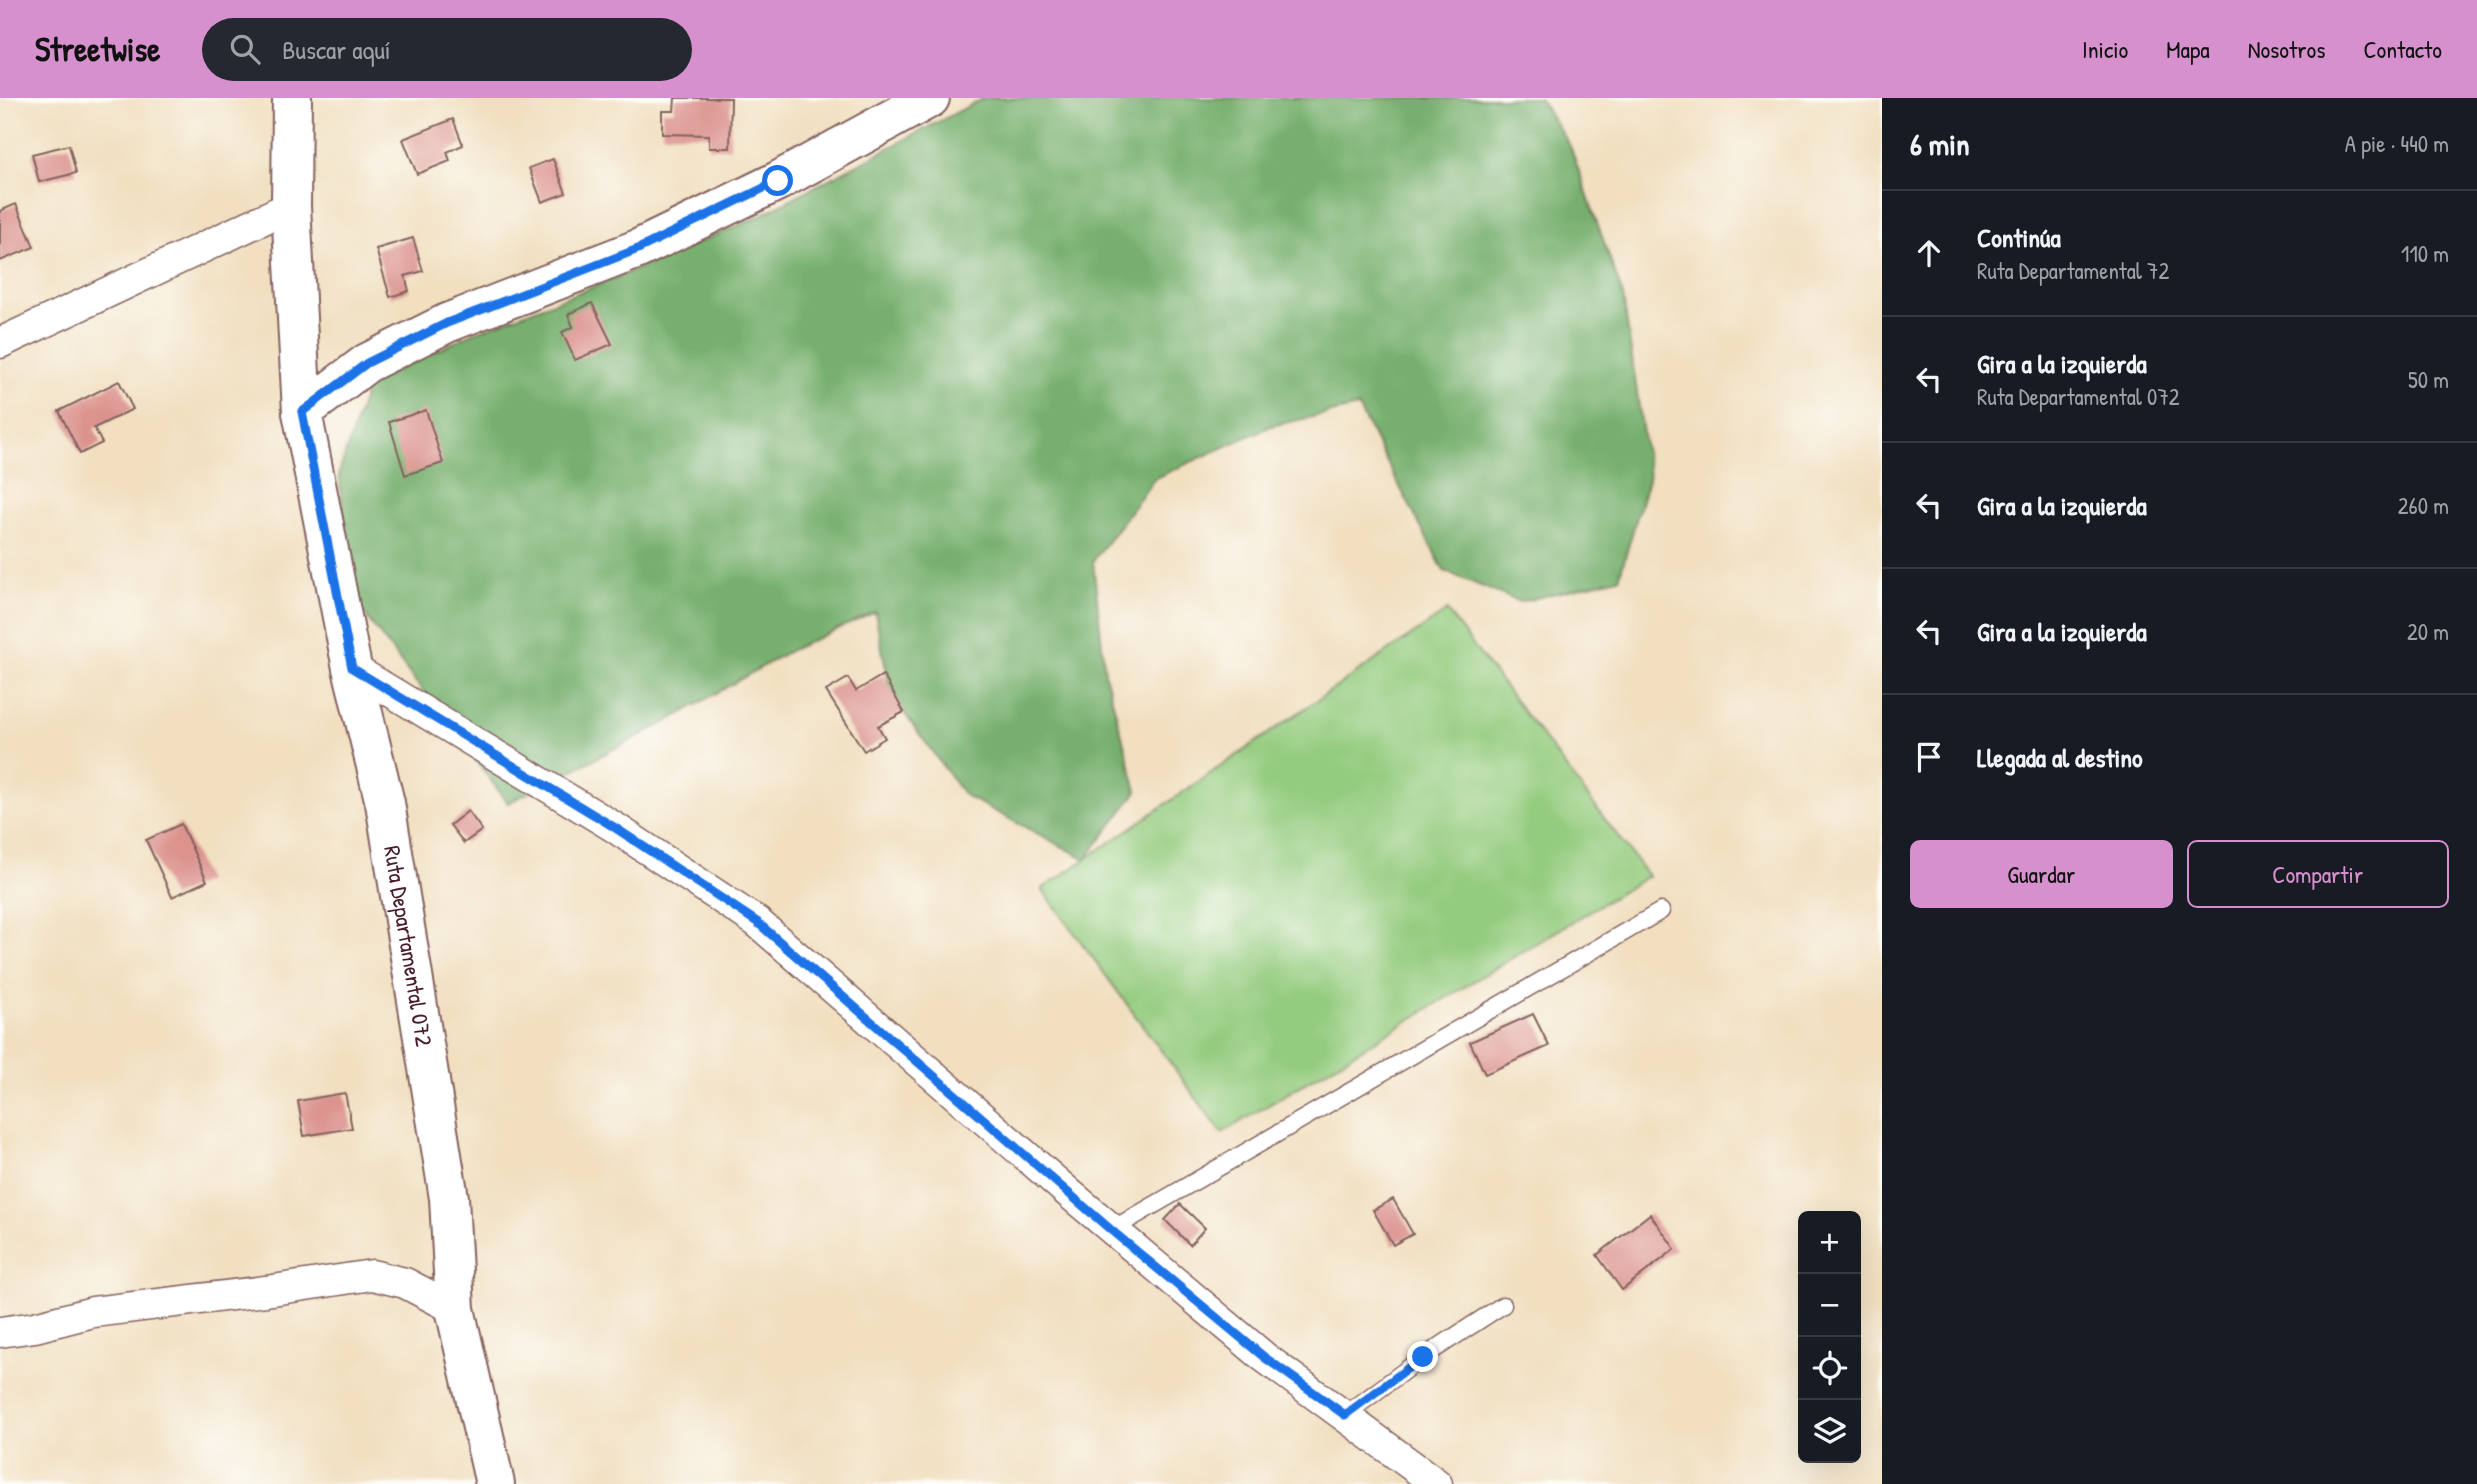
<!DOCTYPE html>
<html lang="es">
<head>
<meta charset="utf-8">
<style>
	:root { --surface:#171b24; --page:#242831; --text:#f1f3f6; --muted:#9ea1a6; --line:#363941; --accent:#d690ce }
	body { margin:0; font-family:"Patrick Hand",sans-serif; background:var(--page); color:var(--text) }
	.controls { position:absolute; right:21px; bottom:21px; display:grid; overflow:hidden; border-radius:10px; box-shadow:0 7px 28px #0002 }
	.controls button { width:63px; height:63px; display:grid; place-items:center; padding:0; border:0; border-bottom:2px solid var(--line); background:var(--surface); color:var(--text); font:35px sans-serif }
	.stop { position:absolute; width:21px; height:21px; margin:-16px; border:5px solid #1a73e8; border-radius:50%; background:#fff }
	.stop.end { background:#1a73e8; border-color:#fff; box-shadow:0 2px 7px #0008 }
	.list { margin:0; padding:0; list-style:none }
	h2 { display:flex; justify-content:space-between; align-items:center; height:91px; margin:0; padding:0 28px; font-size:30px }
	h2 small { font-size:23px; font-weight:400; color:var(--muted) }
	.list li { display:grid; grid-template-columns:46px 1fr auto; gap:21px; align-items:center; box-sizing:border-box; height:126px; padding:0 28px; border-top:2px solid var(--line) }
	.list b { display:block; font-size:26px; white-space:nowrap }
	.list p { margin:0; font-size:23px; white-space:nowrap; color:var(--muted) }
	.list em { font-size:23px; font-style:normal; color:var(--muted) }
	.actions { display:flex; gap:14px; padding:21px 28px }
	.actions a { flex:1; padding:16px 0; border:2px solid var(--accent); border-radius:10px; text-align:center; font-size:24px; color:var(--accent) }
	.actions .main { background:var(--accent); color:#111 }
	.icon { flex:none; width:38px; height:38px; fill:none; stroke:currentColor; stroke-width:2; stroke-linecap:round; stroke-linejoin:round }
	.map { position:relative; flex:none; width:1882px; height:1386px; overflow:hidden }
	header { display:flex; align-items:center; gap:42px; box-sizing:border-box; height:98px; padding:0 35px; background:var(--accent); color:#111 }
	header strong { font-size:33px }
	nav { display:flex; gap:38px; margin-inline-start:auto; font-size:24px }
	.search { width:490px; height:63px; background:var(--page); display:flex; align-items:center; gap:18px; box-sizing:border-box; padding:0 24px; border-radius:38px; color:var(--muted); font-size:26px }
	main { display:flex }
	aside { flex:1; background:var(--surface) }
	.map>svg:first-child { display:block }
</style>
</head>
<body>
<header>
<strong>Streetwise</strong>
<div class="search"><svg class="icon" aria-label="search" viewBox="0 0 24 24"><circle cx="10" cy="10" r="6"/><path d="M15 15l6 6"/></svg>Buscar aquí</div>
<nav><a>Inicio</a><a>Mapa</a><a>Nosotros</a><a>Contacto</a></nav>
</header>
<main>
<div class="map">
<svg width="1882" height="1386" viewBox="0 0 1882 1386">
	<rect width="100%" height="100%" fill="#fdfcf7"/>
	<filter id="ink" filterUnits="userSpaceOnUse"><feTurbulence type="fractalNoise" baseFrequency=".0143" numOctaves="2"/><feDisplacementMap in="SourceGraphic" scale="14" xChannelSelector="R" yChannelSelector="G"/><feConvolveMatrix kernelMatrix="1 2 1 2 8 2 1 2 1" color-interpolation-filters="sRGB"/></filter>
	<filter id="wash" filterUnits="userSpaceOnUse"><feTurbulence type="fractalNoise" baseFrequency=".00686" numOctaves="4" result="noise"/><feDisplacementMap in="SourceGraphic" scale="28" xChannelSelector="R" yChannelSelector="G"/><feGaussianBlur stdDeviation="1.57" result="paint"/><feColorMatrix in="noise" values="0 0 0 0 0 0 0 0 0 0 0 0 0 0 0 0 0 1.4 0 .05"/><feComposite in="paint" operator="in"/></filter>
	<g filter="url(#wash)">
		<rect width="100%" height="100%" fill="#f1dfc0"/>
		<path fill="#94cc7f" stroke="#6f7655" stroke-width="2" d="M1447 513 1648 778 1222 1035 1042 791Z"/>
		<path fill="#77b06e" stroke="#60684c" stroke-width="2" d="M984 0H1539L1570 48 1623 198 1649 378 1619 480 1520 504 1444 473 1358 309 1271 328 1155 380 1093 463 1105 576 1137 693 1086 761 964 697 891 597 875 514 791 552 661 627 508 705 352 500 339 375 368 286 473 235 611 182 755 120Z"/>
		<g id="blocks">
			<path fill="#dc938e" d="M675 0H731L730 50H709V37L662 36V13H674Z
				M453 21 463 47 447 54 450 63 417 76 403 41Z
				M69 47 76 75 39 84 32 56Z
				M553 61 566 95 542 104 529 70Z
				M16 106 34 149 0 163V113Z
				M413 140 423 173 405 178 409 193 390 199 376 151Z
				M592 205 612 246 575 262 562 234 573 229 568 216Z
				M119 283 133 311 94 330 102 345 80 356 59 313Z
				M426 312 443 365 405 377 389 324Z
				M883 577 904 614 878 628 885 640 864 653 826 593 848 580 856 593Z
				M468 713 482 732 464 745 450 727Z
				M181 726 207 783 172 799 146 742Z
				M1533 916 1549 948 1485 976 1470 944Z
				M345 995 352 1030 304 1038 298 1003Z
				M1393 1101 1413 1136 1393 1147 1373 1112Z
				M1180 1106 1205 1130 1190 1147 1165 1122Z
				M1650 1116 1675 1151 1622 1192 1597 1157Z"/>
		</g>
	</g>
	<g filter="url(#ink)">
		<use href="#blocks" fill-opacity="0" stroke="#84625f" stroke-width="2"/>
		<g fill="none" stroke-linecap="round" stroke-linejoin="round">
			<defs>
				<path id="lane" d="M1111 1132 1661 813
					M1345 1317 1423 1259 1503 1207"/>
				<path id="street" d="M0 245 291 108
					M352 570 614 729 757 824 1070 1096 1264 1259 1437 1386
					M0 1234 35 1229 93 1214 266 1193 372 1177 405 1185 455 1211"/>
				<g id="secondary">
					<path id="s1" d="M292 0 291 108 302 314 352 570 385 705 449 1100 455 1211 495 1386"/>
					<path d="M302 314 367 265 447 225 638 151 778 83 930 0"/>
				</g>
			</defs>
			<use href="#lane" stroke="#84625f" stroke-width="19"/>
			<use href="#street" stroke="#84625f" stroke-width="33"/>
			<use href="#secondary" stroke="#84625f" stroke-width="42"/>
			<use href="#lane" stroke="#fff" stroke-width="16"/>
			<use href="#street" stroke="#fff" stroke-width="30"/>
			<use href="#secondary" stroke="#fff" stroke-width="38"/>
		</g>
	</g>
	<g fill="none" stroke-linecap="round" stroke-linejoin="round" filter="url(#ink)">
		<path stroke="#1a73e8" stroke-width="9" d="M778 83 638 151 447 225 367 265 302 314 352 570 614 729 757 824 1111 1132 1264 1259 1345 1317 1423 1259"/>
	</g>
	<g text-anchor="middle" stroke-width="5" stroke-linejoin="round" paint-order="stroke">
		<g font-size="23" fill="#4a1f2b" stroke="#fdfcf7">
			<text dy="8" stroke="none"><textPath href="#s1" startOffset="859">Ruta Departamental 072</textPath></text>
		</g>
	</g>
</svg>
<div class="controls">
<button>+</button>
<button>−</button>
<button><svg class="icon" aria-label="locate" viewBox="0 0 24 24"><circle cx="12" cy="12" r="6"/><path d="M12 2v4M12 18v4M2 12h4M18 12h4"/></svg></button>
<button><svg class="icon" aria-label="layers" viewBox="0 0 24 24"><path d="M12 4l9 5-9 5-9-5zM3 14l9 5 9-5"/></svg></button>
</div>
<div class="stop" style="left:778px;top:83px"></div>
<div class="stop end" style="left:1423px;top:1259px"></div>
</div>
<aside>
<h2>6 min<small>A pie · 440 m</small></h2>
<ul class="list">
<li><svg class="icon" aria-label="ahead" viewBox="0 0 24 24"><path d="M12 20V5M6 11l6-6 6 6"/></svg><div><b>Continúa</b><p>Ruta Departamental 72</p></div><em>110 m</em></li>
<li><svg class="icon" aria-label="left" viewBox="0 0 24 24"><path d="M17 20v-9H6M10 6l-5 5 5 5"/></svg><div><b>Gira a la izquierda</b><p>Ruta Departamental 072</p></div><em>50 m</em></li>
<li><svg class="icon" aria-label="left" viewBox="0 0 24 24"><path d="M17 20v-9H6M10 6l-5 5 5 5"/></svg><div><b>Gira a la izquierda</b></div><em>260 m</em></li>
<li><svg class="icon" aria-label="left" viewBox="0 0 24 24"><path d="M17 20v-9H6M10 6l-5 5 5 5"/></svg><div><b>Gira a la izquierda</b></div><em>20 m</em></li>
<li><svg class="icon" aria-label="arrive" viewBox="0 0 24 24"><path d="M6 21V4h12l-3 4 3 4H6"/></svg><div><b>Llegada al destino</b></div></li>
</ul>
<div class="actions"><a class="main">Guardar</a><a>Compartir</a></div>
</aside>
</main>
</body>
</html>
